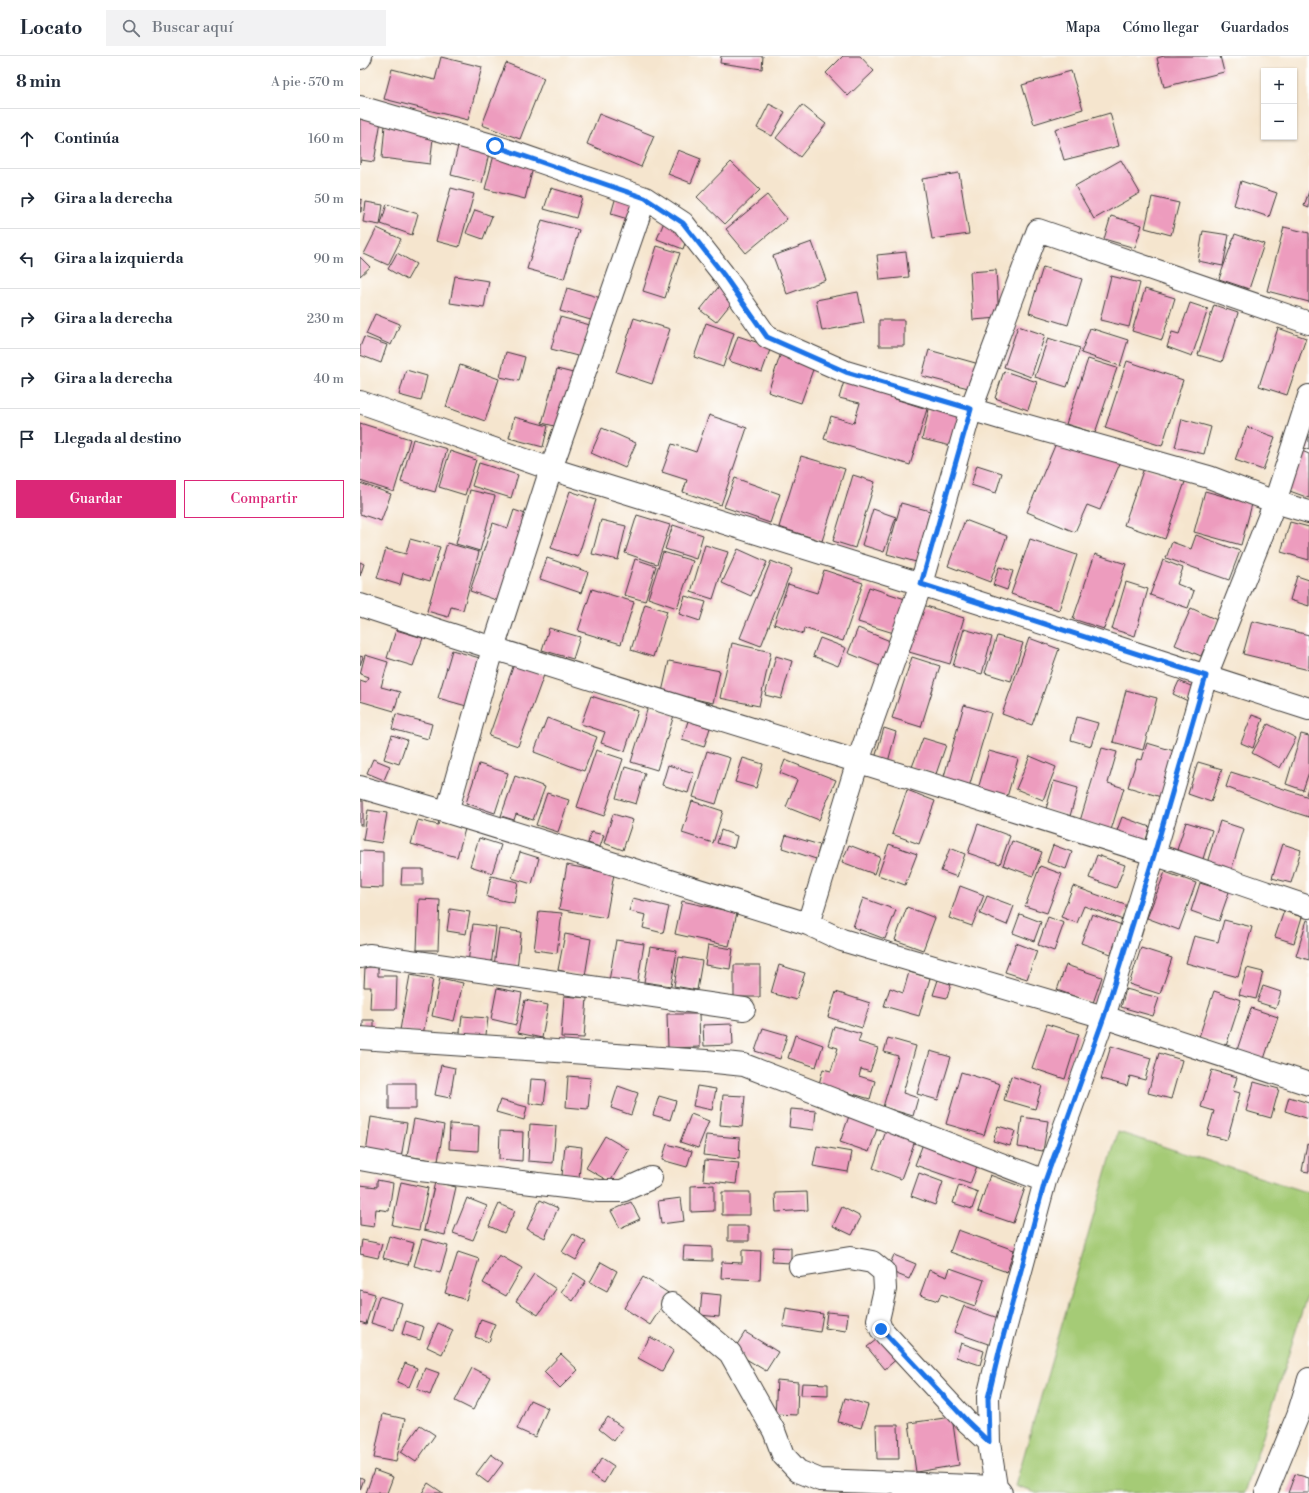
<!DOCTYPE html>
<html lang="es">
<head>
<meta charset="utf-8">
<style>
	:root { --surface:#fff; --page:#f2f2f3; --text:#1f2937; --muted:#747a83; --line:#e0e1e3; --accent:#db2777 }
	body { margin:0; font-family:"Libre Bodoni",serif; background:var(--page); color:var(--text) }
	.controls { position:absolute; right:12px; top:12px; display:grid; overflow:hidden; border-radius:0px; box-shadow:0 1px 3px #0004 }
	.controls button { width:36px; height:36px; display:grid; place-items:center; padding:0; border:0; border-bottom:1px solid var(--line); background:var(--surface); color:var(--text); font:20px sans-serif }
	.stop { position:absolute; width:12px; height:12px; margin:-9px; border:3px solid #1a73e8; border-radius:50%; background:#fff }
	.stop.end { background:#1a73e8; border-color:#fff; box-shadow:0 1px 4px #0008 }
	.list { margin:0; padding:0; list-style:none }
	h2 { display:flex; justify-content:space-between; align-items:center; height:52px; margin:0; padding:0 16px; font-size:17px }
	h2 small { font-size:13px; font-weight:400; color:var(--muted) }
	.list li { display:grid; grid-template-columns:26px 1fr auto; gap:12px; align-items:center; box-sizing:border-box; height:60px; padding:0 16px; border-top:1px solid var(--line) }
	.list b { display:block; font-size:15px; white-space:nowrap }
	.list em { font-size:13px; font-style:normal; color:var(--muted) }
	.actions { display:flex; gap:8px; padding:12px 16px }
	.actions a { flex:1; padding:9px 0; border:1px solid var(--accent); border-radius:0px; text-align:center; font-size:14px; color:var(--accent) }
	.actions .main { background:var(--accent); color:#fff }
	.icon { flex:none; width:22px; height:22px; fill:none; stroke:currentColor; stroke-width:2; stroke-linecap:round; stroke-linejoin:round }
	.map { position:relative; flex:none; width:949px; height:1437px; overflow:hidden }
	header { display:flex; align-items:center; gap:24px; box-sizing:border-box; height:56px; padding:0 20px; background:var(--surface); border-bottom:1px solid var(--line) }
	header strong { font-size:19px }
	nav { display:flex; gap:22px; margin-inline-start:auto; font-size:14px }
	.search { width:280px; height:36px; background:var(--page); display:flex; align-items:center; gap:10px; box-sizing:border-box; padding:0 14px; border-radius:0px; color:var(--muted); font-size:15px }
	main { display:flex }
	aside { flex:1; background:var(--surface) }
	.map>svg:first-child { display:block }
</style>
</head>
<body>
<header>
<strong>Locato</strong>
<div class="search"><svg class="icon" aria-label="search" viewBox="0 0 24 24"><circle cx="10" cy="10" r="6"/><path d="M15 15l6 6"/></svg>Buscar aquí</div>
<nav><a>Mapa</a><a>Cómo llegar</a><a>Guardados</a></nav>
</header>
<main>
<aside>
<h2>8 min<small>A pie · 570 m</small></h2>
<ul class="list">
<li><svg class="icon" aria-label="ahead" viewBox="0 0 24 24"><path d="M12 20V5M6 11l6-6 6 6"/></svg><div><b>Continúa</b></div><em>160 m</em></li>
<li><svg class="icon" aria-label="right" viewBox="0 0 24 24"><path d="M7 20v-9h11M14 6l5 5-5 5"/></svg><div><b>Gira a la derecha</b></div><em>50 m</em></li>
<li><svg class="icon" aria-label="left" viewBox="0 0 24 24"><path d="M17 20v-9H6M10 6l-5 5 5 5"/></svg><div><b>Gira a la izquierda</b></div><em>90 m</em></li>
<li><svg class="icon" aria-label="right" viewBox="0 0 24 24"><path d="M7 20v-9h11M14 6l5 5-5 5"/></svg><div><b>Gira a la derecha</b></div><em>230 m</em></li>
<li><svg class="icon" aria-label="right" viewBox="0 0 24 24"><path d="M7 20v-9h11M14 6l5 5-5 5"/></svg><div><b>Gira a la derecha</b></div><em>40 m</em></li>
<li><svg class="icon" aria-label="arrive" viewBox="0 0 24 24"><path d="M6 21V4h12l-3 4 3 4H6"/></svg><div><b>Llegada al destino</b></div></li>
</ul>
<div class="actions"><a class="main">Guardar</a><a>Compartir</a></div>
</aside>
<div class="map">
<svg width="949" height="1437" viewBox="0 0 949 1437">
	<rect width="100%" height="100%" fill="#fff"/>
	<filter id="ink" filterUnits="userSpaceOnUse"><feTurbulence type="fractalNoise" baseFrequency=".025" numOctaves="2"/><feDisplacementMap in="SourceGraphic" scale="8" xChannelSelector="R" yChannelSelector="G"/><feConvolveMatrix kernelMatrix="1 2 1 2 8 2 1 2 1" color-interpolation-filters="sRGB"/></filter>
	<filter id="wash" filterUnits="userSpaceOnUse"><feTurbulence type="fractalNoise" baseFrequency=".012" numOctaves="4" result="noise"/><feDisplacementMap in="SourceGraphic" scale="16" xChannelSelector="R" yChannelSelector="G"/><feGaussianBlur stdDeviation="0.9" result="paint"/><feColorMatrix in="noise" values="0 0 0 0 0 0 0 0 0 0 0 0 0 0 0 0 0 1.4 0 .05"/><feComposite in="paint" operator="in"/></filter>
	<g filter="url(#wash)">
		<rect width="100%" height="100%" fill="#f5e5ce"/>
		<path fill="#a5cb76" stroke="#607449" d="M758 1076 949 1137V1233L885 1437H676L655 1430Z"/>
		<g id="blocks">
			<path fill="#ed9cbe" d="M361 0H403L402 13 360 7Z
				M483 0H500L514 15 488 40 466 17Z
				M804 0H860L864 16 804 31 797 2Z
				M81 1 122 11 108 64 24 43 32 13 75 24Z
				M146 7 184 22 160 83 122 69Z
				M711 15 723 53 674 68 662 29Z
				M409 48 425 56 412 80 397 72Z
				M442 49 466 68 440 101 416 82Z
				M750 57 759 90 704 104 695 73Z
				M239 58 294 80 281 111 227 88Z
				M0 62 21 65 14 106 1 104 0 108Z
				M25 69 74 74 70 108 22 102Z
				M98 90 129 97 122 127 91 119Z
				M318 94 341 103 331 127 308 118Z
				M134 99 174 108 165 143 125 133Z
				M761 104 780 137 734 163 715 130Z
				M371 106 400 134 365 168 337 141Z
				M599 117 609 178 572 183 562 123Z
				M881 125 917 137 909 161 874 149Z
				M91 132 114 138 99 191 76 185Z
				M191 132 222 141 216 162 184 153Z
				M949 135V152L944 150Z
				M257 137 277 144 271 164 251 158Z
				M407 139 427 163 386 197 366 173Z
				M792 141 819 147 811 179 785 172Z
				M0 143 2 144 1 156H0Z
				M6 146 23 149 20 169 3 166Z
				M27 148 58 158 52 179 21 168Z
				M115 154 132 160 123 183 106 177Z
				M751 160 782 169 775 192 744 183Z
				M182 164 219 174 204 223 167 213Z
				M304 166 329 176 323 193 297 183Z
				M924 171 949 177V246L907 235Z
				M17 172 41 183 28 209 4 198Z
				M843 175 869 179 863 210 838 205Z
				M875 178 904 188 889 233 859 223Z
				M452 186 466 224 427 238 413 200Z
				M297 190 320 197 305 242 283 235Z
				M546 196 549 221 520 224 517 199Z
				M37 197 56 208 47 224 28 213Z
				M0 201 10 211 0 220Z
				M683 211 722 223 708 269 669 257Z
				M636 214 639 262 613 264 610 216Z
				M95 220 129 225 124 252 90 247Z
				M751 220 780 227 769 271 740 264Z
				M361 228 377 240 356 266 340 254Z
				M207 232 241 242 234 265 200 255Z
				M785 233 815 242 802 284 772 275Z
				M498 236 504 267 462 275 456 244Z
				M830 247 848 253 832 300 807 291 812 276 819 278Z
				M854 249 878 257 862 306 838 299Z
				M15 258 40 268 31 289 6 278Z
				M200 261 230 269 221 301 191 293Z
				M274 262 310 273 292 328 256 316Z
				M519 264H544V290H519Z
				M346 267 374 277 363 311 334 301Z
				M658 270 685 279 671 321 644 311Z
				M730 272 768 284 760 310 721 297Z
				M918 272 946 282 927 339 899 330Z
				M378 280 411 291 402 316 369 305Z
				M4 281 27 289 21 307 0 299V291Z
				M688 282 720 292 707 331 675 321Z
				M569 294 619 308 612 333 562 320Z
				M146 296 165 301 159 325 140 321Z
				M421 297 455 308 441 347 408 336Z
				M728 303 757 312 735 377 706 368Z
				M767 305 823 324 802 390 745 372Z
				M100 309 139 323 125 365 86 351Z
				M197 313 217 318 203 372 182 367Z
				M46 314 67 320 61 345 39 339Z
				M644 315 677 326 668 354 635 342Z
				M486 319 537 335 535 343 567 353 550 409 464 383 471 360 494 367 500 347 479 342Z
				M570 349 604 357 595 391 562 383Z
				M349 359 387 372 361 449 323 436 327 424 302 416 312 388 336 396Z
				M154 361 188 370 183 391 149 382Z
				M822 363 851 371 844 398 815 391Z
				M0 367 50 383 34 436 0 425Z
				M887 371 915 381 903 414 875 404Z
				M242 372 276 387 265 412 231 397Z
				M949 378V394L944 392Z
				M699 380 761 405 740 454 727 449 715 476 667 456Z
				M53 383 87 393 75 436 41 426Z
				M90 395 116 404 105 439 79 431Z
				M942 395 949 398V442L927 434Z
				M441 400 485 413 462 485 419 471Z
				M119 407 158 419 151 442 112 430Z
				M617 409 642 417 636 437 611 429Z
				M784 412 825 426 805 483 764 469Z
				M493 419 515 426 495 492 473 485Z
				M375 422 420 438 410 467 364 451Z
				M0 427 31 438 21 465 0 458Z
				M110 434 135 440 120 495 96 488Z
				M210 435 236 444 218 501 191 492Z
				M845 435 892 448 881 489 834 476Z
				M541 447 570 455 556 506 527 498Z
				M513 453 536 461 524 496 502 489Z
				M154 454 171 460 142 546 110 535 133 467 148 472Z
				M277 459 310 469 297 508 265 497Z
				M241 464 266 470 258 504 232 498Z
				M605 464 647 480 630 526 588 510Z
				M930 466 949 471V504L921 496Z
				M313 469 343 479 336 503 305 493Z
				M836 479 880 495 869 524 806 502 812 486 831 493Z
				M50 483 80 491 70 525 43 517 40 529 17 522 26 493 46 498Z
				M670 483 717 499 699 554 651 538Z
				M87 487 119 496 103 554 91 551 88 561 67 555Z
				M345 489 368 496 353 543 331 536Z
				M378 493 407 506 391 540 362 527Z
				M303 496 333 505 317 552 288 542Z
				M735 498 766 508 744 573 713 563Z
				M187 502 228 516 221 537 180 523Z
				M275 503 296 510 285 545 264 539Z
				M803 504 823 512 817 528 834 535 828 552 790 539Z
				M411 505 432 513 401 590 380 582Z
				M0 506 4 508 0 520Z
				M639 511 653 515 647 534 633 529Z
				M464 514 503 527 483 585 444 572 443 578 414 568 428 528 457 537Z
				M937 520 949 524V550L930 544Z
				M766 526 788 533 775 580 752 573Z
				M509 531 548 544 537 578 498 566Z
				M232 533 274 546 261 588 218 575Z
				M325 540 346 546 340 565 319 558Z
				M285 548 307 555 293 601 271 594Z
				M563 549 604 562 590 608 549 596Z
				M831 552 857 564 841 600 815 589Z
				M892 565 949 579V614L883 598Z
				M189 572 220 581 213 603 182 594Z
				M498 572 535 587 525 612 488 597Z
				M604 573 632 581 622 618 593 610Z
				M36 574 63 582 53 610 27 602Z
				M637 580 663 587 651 625 625 617Z
				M460 582 486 592 478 610 453 600Z
				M669 582 699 593 672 669 642 658Z
				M372 587 411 596 399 650 360 642Z
				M92 594 123 603 110 651 78 642Z
				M5 599 28 606 21 631 40 636 34 655 0 645V624L6 626 8 621 0 618Z
				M0 600 3 601 0 609Z
				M416 600 432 605 421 643 405 639Z
				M552 601 580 610 561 671 532 662Z
				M309 605 360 615 353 647 302 636Z
				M154 608 184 619 158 690 129 680Z
				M819 625 838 633 832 647 813 638Z
				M766 634 797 642 783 694 753 686Z
				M231 640 278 655 265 695 241 687 245 676 221 668Z
				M604 649 631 657 609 731 583 724Z
				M288 651 314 659 297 714 271 706Z
				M36 658 72 668 68 683 32 673Z
				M892 659 903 663 893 692 881 687Z
				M717 661 738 667 731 690 711 684Z
				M187 662 237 681 224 715 174 696Z
				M328 665 350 672 344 691 322 684Z
				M908 668 936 682 920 712 892 697Z
				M524 672 536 676 528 706 515 702Z
				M941 678 949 680V716L943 734 926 728Z
				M32 679 47 684 39 708 24 703Z
				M563 682 586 689 576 718 552 711Z
				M787 687 814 695 801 741 768 731 777 703 782 704Z
				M742 692 757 696 748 727 764 732 751 774 720 765Z
				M236 694 263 703 244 760 217 751Z
				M347 695 370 702 356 748 333 741Z
				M629 695 658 703 647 741 618 733Z
				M670 700 696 711 683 744 656 733Z
				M383 702 403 708 396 732 375 726Z
				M13 703 30 710 24 724 7 717Z
				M425 704 476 724 459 764 426 751 437 724 420 717Z
				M838 706 862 713 851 746 828 738Z
				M119 708 148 717 135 757 106 747Z
				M308 709 334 717 328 737 302 729Z
				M265 711 285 717 276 748 256 742Z
				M871 716 949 741V761L917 751 866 731Z
				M155 720 185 731 173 764 156 758 154 764 141 760Z
				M694 725 718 732 710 760 686 753Z
				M949 729V739L946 738Z
				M547 734 575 745 559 788 532 778Z
				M187 737 209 744 198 776 176 769Z
				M0 745H3V769H0Z
				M332 745 363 755 353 787 322 777Z
				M8 754 27 757 22 787 3 784Z
				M253 758 273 764 263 794 244 787Z
				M762 761 790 771 784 790 755 780Z
				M58 764 78 769 79 765 105 773 97 801 51 788Z
				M860 765 884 773 871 815 847 807Z
				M826 766 852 774 842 806 816 797Z
				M618 768 650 780 640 808 608 797Z
				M361 774 377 780 374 792 357 787Z
				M231 776 244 779 240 791 228 787Z
				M426 779 460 789 456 803 422 792Z
				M119 782 141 789 132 817 110 810Z
				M652 785 682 796 673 820 643 809Z
				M529 788 557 798 545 829 518 819Z
				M923 788 941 794 931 827 912 822Z
				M489 789 520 801 514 818 482 806Z
				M693 789 712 796 706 813 687 806Z
				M590 792 605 798 597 821 581 815Z
				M0 795 23 796V832L0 831Z
				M160 796 179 802 172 828 152 822Z
				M737 799 765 809 756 832 729 822Z
				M207 809 254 818 246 862 199 853Z
				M680 810 702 818 687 857 665 850Z
				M42 813H63V829H41Z
				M805 816 836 827 819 874 787 862Z
				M131 820 158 826 154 847 127 841Z
				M840 827 869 836 859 865 831 855Z
				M600 830 624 839 612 870 589 862Z
				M713 830 768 850 763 864 724 850 717 867 701 861Z
				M627 840 654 850 647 869 620 858Z
				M273 842 309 851 303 877 283 872 286 859 269 855Z
				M503 842 536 854 525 883 493 871Z
				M59 843 80 844 78 894H57Z
				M322 845 377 857 369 890 315 878Z
				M547 851 575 862 563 894 535 884Z
				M90 853 110 856 106 878 87 875Z
				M179 855 202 857 197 897 174 894Z
				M924 855 942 861 934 887 915 881Z
				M660 858 681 866 674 885 653 877Z
				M732 858 762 869 751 898 721 887Z
				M688 861 704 867 694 895 678 889Z
				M864 864 892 871 878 921 826 907 834 880 858 886Z
				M947 864 949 865V904L936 900Z
				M113 868 136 871 131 910 108 907Z
				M139 873 161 876 157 913 134 910Z
				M205 878 231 883 225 920 198 914Z
				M256 884 284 888 277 930 249 925Z
				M656 887 677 895 667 923 645 916Z
				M348 889 373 893 370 913 345 909Z
				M290 891 317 895 311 930 284 926Z
				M781 892 812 902 800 938 769 928Z
				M319 901 342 905 337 934 314 930Z
				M374 909H400V941H374Z
				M419 909 445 917 436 944 411 937Z
				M706 909 742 921 733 947 697 934Z
				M5 911H18V920H37L36 953H10L11 931H4Z
				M887 912 903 916 896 943 879 939Z
				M549 916 570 922 559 960 524 950 530 932 543 937Z
				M50 919 73 923 63 979 40 974Z
				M80 922 103 927 94 965 72 960Z
				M578 924 591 928 587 942 573 939Z
				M903 930 921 936 916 952 897 946Z
				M137 932 162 937 156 969 131 963Z
				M766 933 799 942 793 960 761 951Z
				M854 935 881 944 866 990 839 981Z
				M476 936 510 947 502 972 468 961Z
				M204 940 227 942 224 982 201 981Z
				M165 944 188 949 182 982 158 977Z
				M891 952 918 961 904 1003 877 994Z
				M307 958H339L340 991 308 992Z
				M102 960 128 962 125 987 99 984Z
				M3 964H14V974H3Z
				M372 968 373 989 344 990 343 969Z
				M687 968 719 978 705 1023 672 1012Z
				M474 970 501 978 498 986 518 992 510 1016 501 1013 499 1020 515 1025 510 1043 459 1028 463 1013 471 1015 478 992 468 989Z
				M403 972 427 979 420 1003 395 995Z
				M435 979 463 989 456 1011 428 1002Z
				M528 982 556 990 543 1037 558 1042 553 1060 523 1051 538 1000 524 996Z
				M751 990 791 1002 785 1024 770 1020 767 1030 741 1023Z
				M570 995 591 1001 578 1044 557 1038Z
				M799 997 822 1004 811 1043 788 1037Z
				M81 1009 95 1012 90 1042 75 1039Z
				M852 1014 877 1021 873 1035 880 1037 867 1084 847 1079 854 1055 841 1051Z
				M601 1016 640 1028 624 1079 586 1068Z
				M208 1020 231 1022 228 1053 206 1051Z
				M651 1020 682 1030 675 1053 644 1044Z
				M171 1023 187 1024 184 1049 169 1047Z
				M894 1026 919 1033 911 1062 886 1055Z
				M29 1027H56V1053H29Z
				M258 1030 278 1037 271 1059 251 1052Z
				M337 1030 356 1033 352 1054 333 1050Z
				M363 1039 385 1040 382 1071 360 1069Z
				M299 1040 316 1045 310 1064 293 1059Z
				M929 1041 949 1047V1063L925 1055Z
				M140 1044 167 1051 164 1064 136 1056Z
				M431 1053 456 1055 454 1074 429 1071Z
				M331 1058 349 1065 338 1092 320 1086Z
				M489 1060 518 1070 509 1096 480 1086Z
				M11 1061 47 1067 41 1102 6 1097Z
				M662 1061 688 1065 683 1095 658 1091Z
				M54 1063 84 1069 78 1105 47 1100Z
				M90 1068 119 1070 118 1095 89 1093Z
				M170 1068 196 1070 193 1107 168 1105Z
				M638 1070 655 1075 650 1090 633 1085Z
				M527 1072 556 1082 541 1123 513 1112Z
				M140 1075 163 1076 162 1105 139 1103Z
				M346 1079 380 1082 379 1103 343 1099Z
				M245 1080 269 1094 250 1126 226 1112Z
				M564 1085 619 1105 610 1128 555 1109Z
				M307 1088 332 1095 327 1111 302 1104Z
				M947 1088 949 1089V1116L942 1115Z
				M205 1089 222 1091 219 1122 202 1120Z
				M457 1090 492 1096 488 1116 453 1110Z
				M345 1104 379 1107 376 1128 343 1124Z
				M559 1117 583 1126 575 1149 551 1140Z
				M630 1119 665 1132 653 1167 618 1155Z
				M17 1124 33 1127 29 1155 16 1153 14 1171 0 1169V1129L17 1131Z
				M41 1126 68 1132 59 1174 32 1169Z
				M75 1126 96 1131 85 1179 64 1174Z
				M354 1129V1155L331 1156V1130Z
				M599 1129 618 1136 612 1153 593 1147Z
				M362 1136H390V1159H362Z
				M447 1136 448 1154 416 1156 415 1137Z
				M107 1142 127 1150 113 1184 93 1177Z
				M321 1142 324 1165 301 1168 298 1145Z
				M180 1144 198 1152 185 1182 167 1173Z
				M271 1146 280 1163 260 1172 251 1155Z
				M139 1148 155 1155 144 1177 129 1170Z
				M482 1151 501 1161 492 1179 473 1170Z
				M368 1170H389V1185H368Z
				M598 1174 654 1194 647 1216 590 1196Z
				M213 1178 226 1186 216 1204 202 1196Z
				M29 1180 54 1187 48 1209 23 1202Z
				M62 1183 88 1190 80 1217 54 1210Z
				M2 1184 22 1188 18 1202 0 1198Z
				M324 1190 352 1191V1205L323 1204Z
				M413 1191 431 1192V1207L412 1206Z
				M382 1194 401 1195 400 1224 361 1222 362 1206 382 1207Z
				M98 1196 119 1203 106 1244 85 1237Z
				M139 1199 162 1212 146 1240 123 1227Z
				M534 1199 556 1208 549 1223 527 1214Z
				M241 1206 257 1215 247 1235 230 1226Z
				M590 1212 624 1224 615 1250 581 1238 578 1245 560 1239 569 1214 587 1221Z
				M214 1217 226 1225 213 1245 201 1236Z
				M174 1218 196 1233 178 1259 156 1245Z
				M283 1221 310 1238 290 1269 264 1252Z
				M0 1234 15 1238 6 1268 0 1266Z
				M342 1237 361 1239 359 1261 340 1259Z
				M19 1240 42 1247 34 1274 11 1267Z
				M604 1250 641 1263 631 1289 594 1276Z
				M426 1252 463 1258 460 1276 423 1270Z
				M467 1256 488 1258 486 1275 465 1272Z
				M121 1263 135 1268 129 1286 115 1281Z
				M46 1265 64 1271 60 1284 42 1278Z
				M78 1267 93 1274 82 1298 67 1291Z
				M385 1276 418 1296 406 1315 373 1295Z
				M521 1280 539 1301 525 1313 507 1291Z
				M290 1281 314 1294 302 1315 278 1302Z
				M601 1287 624 1295 620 1309 596 1301Z
				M201 1298 218 1314 200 1332 184 1316Z
				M45 1307 57 1312 49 1331 37 1326Z
				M65 1312 79 1317 70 1339 57 1333Z
				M112 1312 130 1321 113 1354 95 1345Z
				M417 1324 438 1326 437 1359 415 1358Z
				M442 1327 468 1328V1340L441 1339Z
				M485 1342 508 1349 501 1372 478 1366Z
				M170 1344 188 1352 175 1381 157 1373Z
				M23 1358 45 1363 36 1406 14 1402Z
				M248 1361 263 1372 254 1385 239 1373Z
				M592 1361 599 1409 556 1416 549 1367Z
				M60 1369 75 1379 56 1406 41 1396Z
				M516 1369H538L539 1403H517Z
				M131 1398 143 1407 128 1427 116 1418Z
				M242 1402 254 1410 244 1427 231 1419Z
				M14 1414 33 1421 27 1437H6Z
				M935 1418 949 1422V1437H928Z
				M0 1421 4 1423 0 1434Z
				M68 1427 83 1437H62Z"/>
		</g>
	</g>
	<g filter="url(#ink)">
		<use href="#blocks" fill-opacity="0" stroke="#3d3a37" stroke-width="1"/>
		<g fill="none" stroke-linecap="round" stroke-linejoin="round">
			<defs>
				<path id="minor" d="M0 2 1 0
					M0 51 135 90 285 142 323 167 363 218 407 281 486 316 640 362 849 421 915 446 949 456
					M0 346 191 413 561 528 949 653
					M0 549C263 636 529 713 793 798 845 815 897 834 949 851
					M0 731 87 756 448 868 482 884 744 961 949 1028
					M87 756 133 593 191 413 285 142
					M448 868 498 705 561 528 611 353 678 174 949 267
					M0 901 9 899 384 953
					M0 982 346 1005 384 1009 685 1125
					M0 1103 60 1114 239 1135H262L291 1122
					M440 1210 490 1202 512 1206 524 1216 525 1233 518 1264 521 1273 605 1364 629 1386
					M312 1248 370 1297 414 1375 423 1399 438 1415 460 1424 636 1431
					M641 1437 636 1431 629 1386 628 1341 639 1296 685 1125 744 961 794 799 846 620 915 446 949 340
					M906 1437 938 1359 949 1323"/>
			</defs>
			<use href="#minor" stroke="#3d3a37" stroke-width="24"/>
			<use href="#minor" stroke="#fff" stroke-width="22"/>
		</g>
	</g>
	<g fill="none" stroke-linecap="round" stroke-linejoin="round" filter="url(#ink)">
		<path stroke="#1a73e8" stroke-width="5" d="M135 90 285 142 323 167 363 218 407 281 486 316 611 353 561 528 846 620 794 799 744 961 685 1125 639 1296 628 1342 629 1386 606 1364 521 1273"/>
	</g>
</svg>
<div class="controls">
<button>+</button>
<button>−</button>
</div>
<div class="stop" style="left:135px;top:90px"></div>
<div class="stop end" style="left:521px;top:1273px"></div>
</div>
</main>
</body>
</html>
